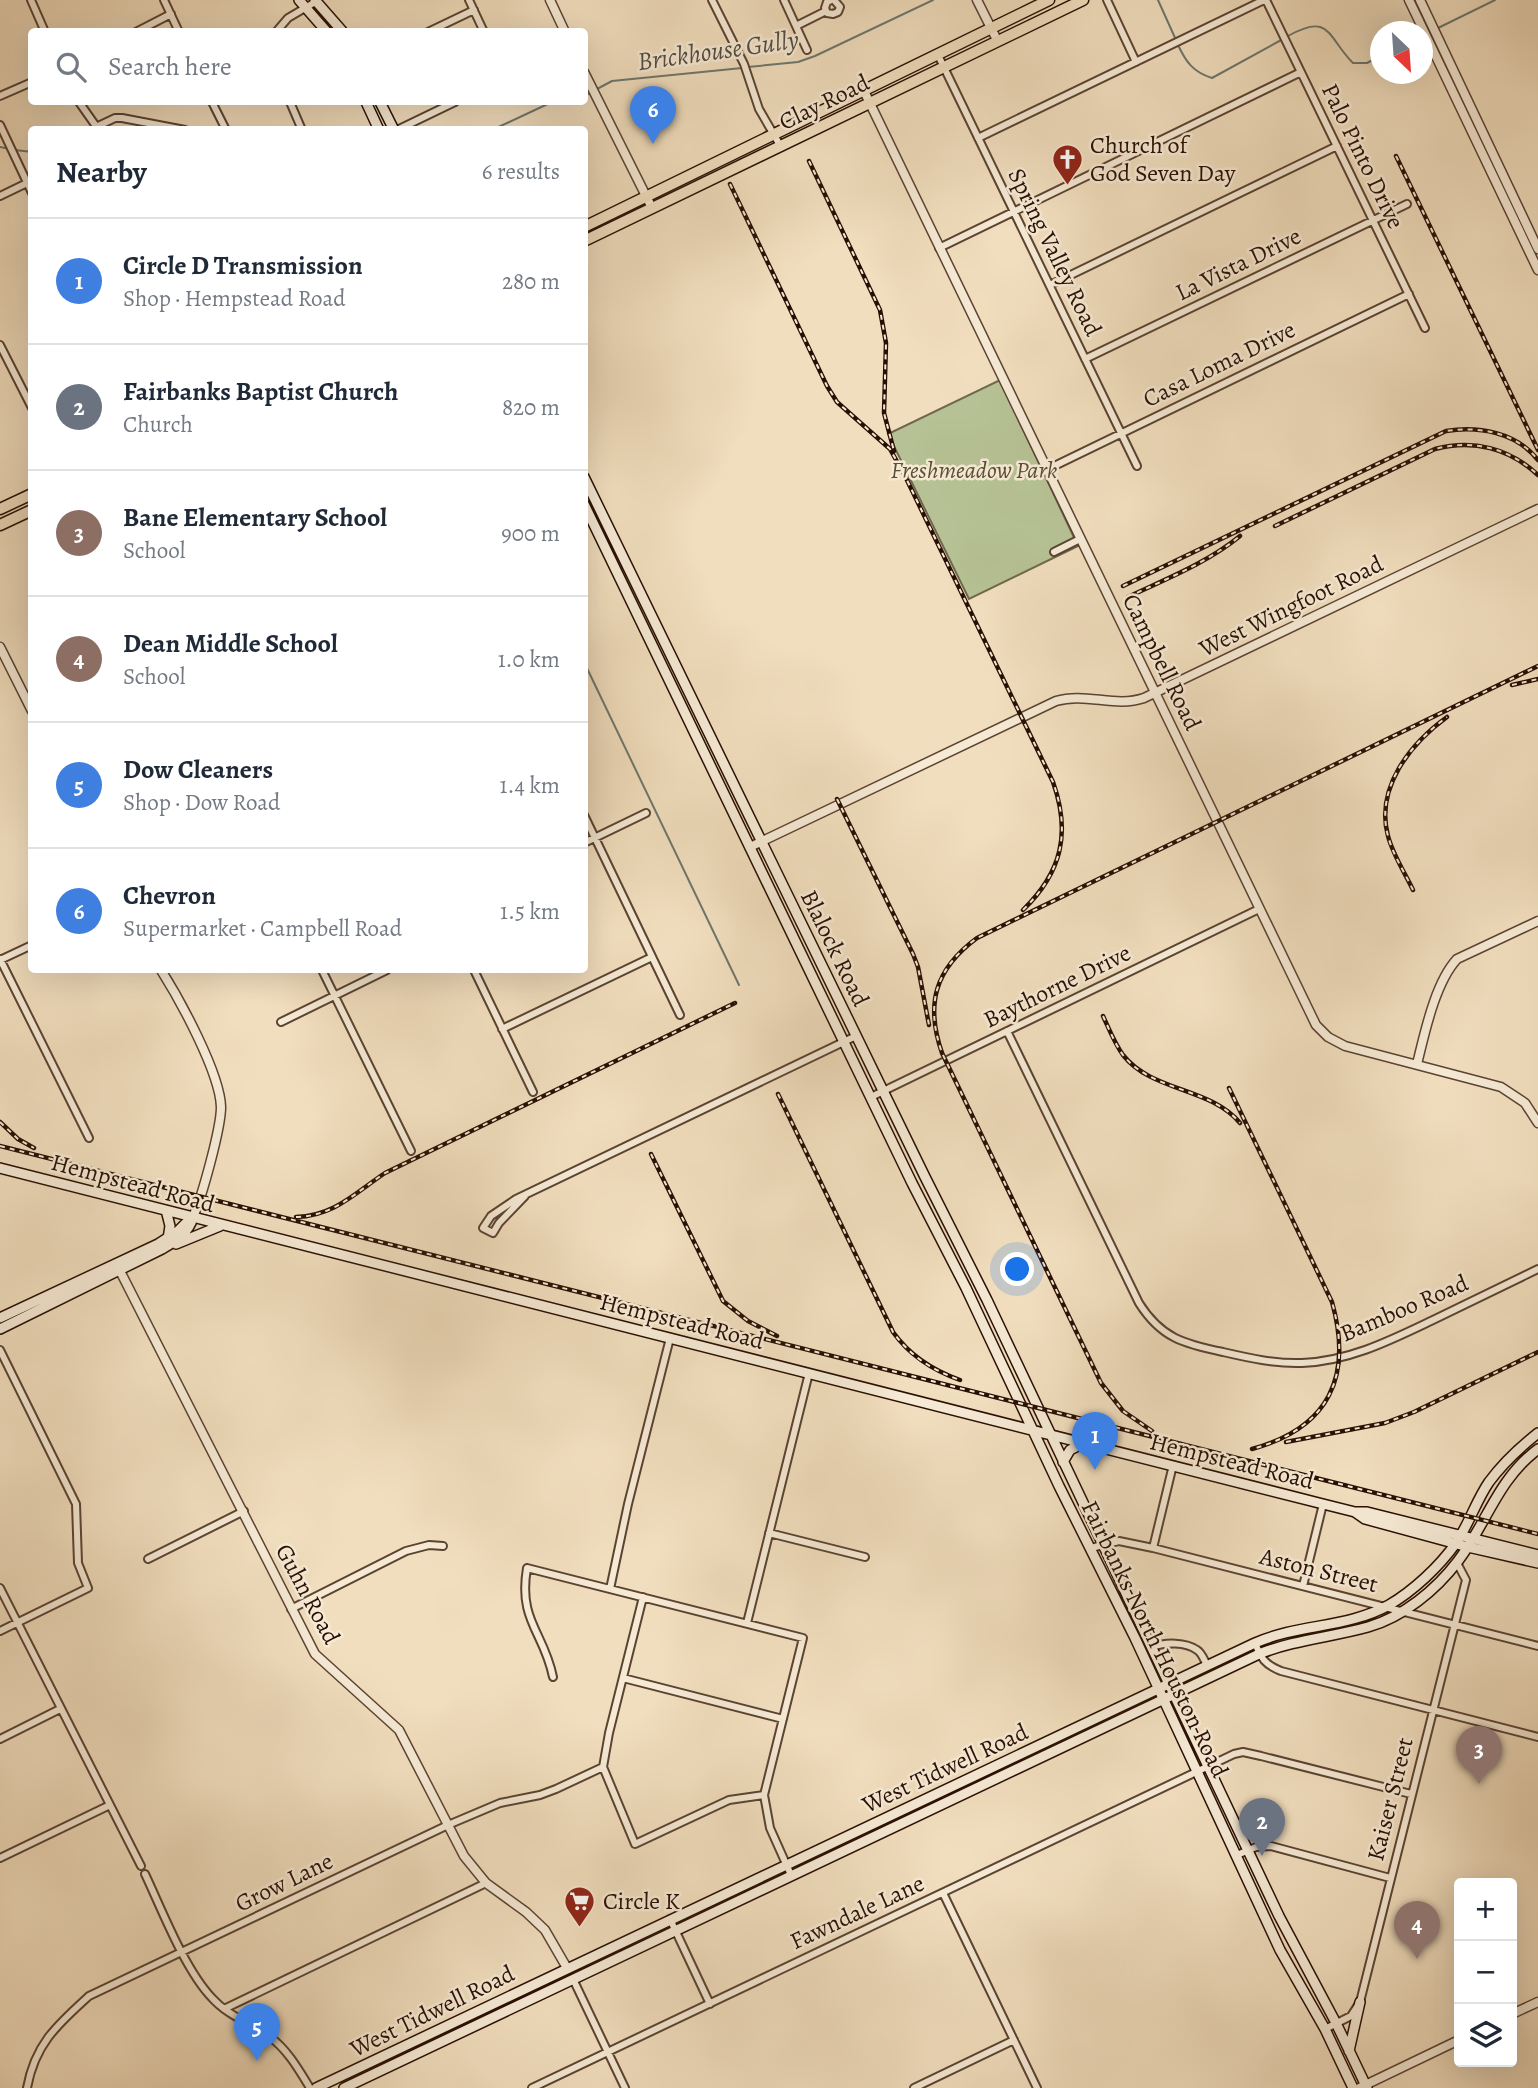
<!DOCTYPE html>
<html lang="en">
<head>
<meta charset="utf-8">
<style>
	:root { --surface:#fff; --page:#f2f2f3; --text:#1f2937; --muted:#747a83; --line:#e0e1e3; --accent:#7c3aed }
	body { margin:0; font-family:Alegreya,serif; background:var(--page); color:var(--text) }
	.controls { position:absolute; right:21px; bottom:21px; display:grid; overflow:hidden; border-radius:7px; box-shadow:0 7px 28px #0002 }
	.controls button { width:63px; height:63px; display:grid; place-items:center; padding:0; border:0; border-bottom:2px solid var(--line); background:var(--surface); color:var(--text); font:35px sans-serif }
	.compass { position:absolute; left:1370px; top:21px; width:63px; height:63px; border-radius:50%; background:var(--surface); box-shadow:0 7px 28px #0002; rotate:155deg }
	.you { position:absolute; left:1018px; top:1270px; width:24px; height:24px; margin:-18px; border:5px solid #fff; border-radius:50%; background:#1a73e8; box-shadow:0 0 0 10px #1a73e833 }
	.badge { display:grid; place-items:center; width:46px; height:46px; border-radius:50%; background:var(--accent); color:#fff; font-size:23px; font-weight:700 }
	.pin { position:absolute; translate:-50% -58px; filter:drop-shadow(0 2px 4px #0008) }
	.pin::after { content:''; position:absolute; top:37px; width:24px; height:21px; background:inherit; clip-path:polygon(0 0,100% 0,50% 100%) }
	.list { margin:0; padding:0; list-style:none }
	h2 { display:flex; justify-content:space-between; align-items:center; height:91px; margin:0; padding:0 28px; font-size:30px }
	h2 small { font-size:23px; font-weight:400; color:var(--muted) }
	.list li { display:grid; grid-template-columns:46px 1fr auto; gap:21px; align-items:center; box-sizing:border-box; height:126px; padding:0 28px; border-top:2px solid var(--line) }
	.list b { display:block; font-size:26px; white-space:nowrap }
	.list p { margin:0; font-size:23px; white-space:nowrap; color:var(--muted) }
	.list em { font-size:23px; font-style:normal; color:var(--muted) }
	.icon { flex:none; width:38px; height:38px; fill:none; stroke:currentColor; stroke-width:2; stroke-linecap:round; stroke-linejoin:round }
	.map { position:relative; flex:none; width:1538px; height:2088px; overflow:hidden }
	.search { position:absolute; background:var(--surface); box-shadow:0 7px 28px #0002; left:28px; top:28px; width:560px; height:77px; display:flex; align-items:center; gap:18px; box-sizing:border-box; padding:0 24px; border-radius:7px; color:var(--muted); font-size:26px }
	.panel { position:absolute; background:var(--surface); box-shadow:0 7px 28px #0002; left:28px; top:126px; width:560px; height:847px; border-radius:7px }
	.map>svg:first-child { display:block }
</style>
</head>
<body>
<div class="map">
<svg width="1538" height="2088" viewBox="0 0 1538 2088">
	<rect width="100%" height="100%" fill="#f1debe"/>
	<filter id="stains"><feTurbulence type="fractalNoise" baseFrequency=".00286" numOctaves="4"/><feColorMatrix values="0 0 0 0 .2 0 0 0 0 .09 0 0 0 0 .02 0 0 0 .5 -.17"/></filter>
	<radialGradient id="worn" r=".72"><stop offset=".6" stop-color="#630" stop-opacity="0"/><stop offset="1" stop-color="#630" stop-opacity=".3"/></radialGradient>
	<path fill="#b6c295" stroke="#70684c" stroke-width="2" d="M1000 380 1078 546 969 599 888 434Z"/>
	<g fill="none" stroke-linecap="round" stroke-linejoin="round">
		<path stroke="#6d776d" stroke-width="2" d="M1158 0 1176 40
			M1436 29 1495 0
			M1288 36C1331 12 1327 37 1353 63H1367L1380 56
			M1178 45C1186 62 1193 72 1212 78L1283 39
			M748 67 798 62 815 56 933 0
			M597 89 612 81 742 68
			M584 96 592 92
			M492 130 552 102
			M0 147 10 149
			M15 150 32 152
			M584 662 739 985"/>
		<defs>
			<path id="minor" d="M31 0 45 32
				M164 0 179 32
				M469 0 484 32
				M712 0 744 64 759 109 781 147
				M784 0 807 50
				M831 0 827 2 825 8 827 13 833 14 838 12 840 7 834 0
				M1107 0 1136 62
				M1266 0 1425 328
				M796 26 826 11
				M136 32 171 14
				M276 32 288 18 317 1
				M428 32 474 10
				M938 55 1137 466
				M0 96 32 82
				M79 102 98 129
				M212 102 226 130
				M290 102 302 130
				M0 125 32 193
				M96 127 115 118H122L185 130
				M397 130 455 102
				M978 138 1264 0
				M0 196 27 183
				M939 248 1301 72
				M1050 285 1337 146
				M0 345 32 408
				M1085 359 1407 204
				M1046 470 1409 294
				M1054 552 1080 539
				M584 815 680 1015
				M584 843 646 813
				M0 959 89 1138
				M0 960 32 945
				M322 970 411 1151
				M474 970 533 1092
				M281 1022 387 970
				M502 1029 652 957
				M1007 1031 1139 1303C1161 1338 1184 1344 1223 1352 1249 1358 1275 1364 1302 1363 1350 1361 1391 1340 1433 1320 1468 1303 1503 1286 1538 1269
				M871 1097 1259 909
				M525 1196 499 1223 493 1233 483 1228 491 1216 516 1199 856 1036
				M0 1350 76 1504 78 1563 88 1588 0 1631
				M769 1533 865 1557
				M1091 1548 1119 1541 1153 1548 1538 1646
				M1153 1548 1173 1465
				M148 1559 244 1511
				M1303 1586 1323 1504
				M0 1588 141 1866
				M610 1589 628 1504 670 1338
				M643 1597 609 1733 603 1767 635 1844 729 1800 764 1795
				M291 1609 406 1551 429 1545 443 1546
				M747 1623 809 1373
				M1255 1643C1261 1658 1265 1665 1281 1671L1538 1737
				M1153 1647C1165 1642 1186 1642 1197 1650 1202 1653 1204 1660 1207 1665
				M553 1677C544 1632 518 1621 527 1568L803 1638 764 1795 770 1828 791 1875
				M623 1678 783 1719
				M0 1739 60 1709
				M1237 1855 1256 1847 1271 1846 1390 1878
				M0 1858 110 1805
				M145 1874C162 1910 185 1970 212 1998 228 2016 251 2023 270 2037 287 2049 299 2070 310 2088
				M943 1893 1037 2088
				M670 1919 710 2004
				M573 1979 625 2088
				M224 2009 486 1883
				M1325 2029 1351 2016 1360 2002 1466 1580 1457 1563
				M27 2088C35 2044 57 2025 89 1996L448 1825 500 1803 540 1795 556 1789 603 1767
				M532 2088 1234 1754 1243 1752 1261 1756 1411 1794
				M914 2088 1014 2040"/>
			<path id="tertiary" d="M550 0 565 32
				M977 0 997 40
				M1409 0 1538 270
				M1420 0 1538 249
				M584 72 652 208
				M864 91 1316 1025 1328 1037 1345 1046 1501 1087 1525 1103 1538 1123
				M0 647 32 711
				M750 847 1056 701C1086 692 1115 708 1144 698L1538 509
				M161 970C180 1000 220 1073 221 1107 221 1128 202 1197 193 1217
				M1417 1064C1425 1032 1435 983 1457 959L1538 921
				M118 1267 315 1654 399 1730 464 1856 486 1883 526 1912 545 1930 567 1968
				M1512 2014 1538 2002
				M1359 2088 1459 2040"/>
			<path id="secondary" d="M299 0 327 32
				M315 0 343 32
				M366 102 379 130
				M380 102 394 130
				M584 477 925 1177 987 1300 1279 1916 1336 2023 1367 2088
				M584 504 912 1183 966 1288 1059 1486 1135 1638 1280 1950 1325 2029 1353 2088
				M0 1168 1323 1504 1355 1512 1365 1519 1468 1547 1538 1563
				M166 1210 170 1226 168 1239
				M176 1244 220 1226
				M0 1318 158 1244 178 1231 192 1217
				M0 1329 162 1249C176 1241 189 1233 193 1217
				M1063 1462 1070 1450 1082 1444
				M1355 1512H1367L1538 1555
				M1349 2051 1360 2002
				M316 2088 1255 1643C1298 1624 1348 1628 1389 1605 1413 1591 1439 1567 1456 1543 1469 1524 1476 1501 1489 1482 1503 1463 1519 1448 1538 1433
				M344 2088 1259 1654C1294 1640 1332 1637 1368 1627 1403 1617 1436 1590 1458 1561 1487 1523 1497 1480 1538 1449"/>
			<path id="primary" d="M584 227 1049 0
				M584 241 1083 0
				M0 509 32 494
				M0 525 32 510"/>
		</defs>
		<use href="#minor" stroke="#5b4332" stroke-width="10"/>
		<use href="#tertiary" stroke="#5b4332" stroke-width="11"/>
		<use href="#secondary" stroke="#290f03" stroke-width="12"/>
		<use href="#primary" stroke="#290f03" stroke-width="13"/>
		<use href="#minor" stroke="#f6ead5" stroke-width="6"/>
		<use href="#tertiary" stroke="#f6ead5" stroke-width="8"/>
		<use href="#secondary" stroke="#f6ead5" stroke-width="9"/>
		<use href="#primary" stroke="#f1debe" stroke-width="10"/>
		<defs>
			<path id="rail" d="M1396 156 1538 450
				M809 161 880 310 886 343 884 413 894 451
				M730 184 827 386 837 402 890 449 905 476 1053 782C1071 833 1062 872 1023 910
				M1275 526 1435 449C1473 439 1509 448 1538 475
				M1123 586 1446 431C1479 426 1516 432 1538 460
				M1128 597C1166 579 1207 563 1240 536
				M1512 685 1538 679
				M837 799 913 954 918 967 929 1025
				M1413 890C1405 873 1393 855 1388 836 1375 788 1410 744 1447 717
				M1103 1016C1109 1029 1115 1044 1123 1055 1152 1092 1210 1087 1240 1123
				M1229 1088 1332 1302C1353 1377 1329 1428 1252 1449
				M778 1094 893 1332C910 1356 932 1370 960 1380
				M0 1122 18 1139 34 1148
				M0 1146 1538 1534
				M651 1154 723 1301 748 1321 777 1336
				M296 1217C334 1216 355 1193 385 1173L735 1003
				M1152 1431 1123 1411 1101 1383 942 1053C925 1004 935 969 977 938L1538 666
				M1286 1442 1385 1423 1414 1412 1538 1352"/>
		</defs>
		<use href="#rail" stroke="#290f03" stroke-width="4.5"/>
		<use href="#rail" stroke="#f6ead5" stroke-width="2" stroke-dasharray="5" stroke-linecap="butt"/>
	</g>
	<defs>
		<symbol id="church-pin" viewBox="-11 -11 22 30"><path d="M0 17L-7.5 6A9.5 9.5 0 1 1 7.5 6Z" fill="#8f2418" stroke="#f6ead5"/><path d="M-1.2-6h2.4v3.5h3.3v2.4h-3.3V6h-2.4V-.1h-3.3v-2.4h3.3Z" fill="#fff"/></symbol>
		<symbol id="supermarket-pin" viewBox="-11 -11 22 30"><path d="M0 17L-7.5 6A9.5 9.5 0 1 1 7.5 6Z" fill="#8f2418" stroke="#f6ead5"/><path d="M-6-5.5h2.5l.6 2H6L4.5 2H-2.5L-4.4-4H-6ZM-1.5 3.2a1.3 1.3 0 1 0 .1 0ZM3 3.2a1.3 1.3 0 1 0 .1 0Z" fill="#fff"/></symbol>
	</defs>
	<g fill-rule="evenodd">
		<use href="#church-pin" x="1050" y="142" width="35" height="47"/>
		<use href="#supermarket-pin" x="562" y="1884" width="35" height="47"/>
	</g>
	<g text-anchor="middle" stroke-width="5" stroke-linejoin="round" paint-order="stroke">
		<g font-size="24" fill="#290f03" stroke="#f6ead5">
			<text transform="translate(824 102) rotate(-26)" y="8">Clay Road</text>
			<text transform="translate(1363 156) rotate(64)" y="8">Palo Pinto Drive</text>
			<text transform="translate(1055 252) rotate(64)" y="8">Spring Valley Road</text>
			<text transform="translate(1238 264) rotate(-26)" y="8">La Vista Drive</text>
			<text transform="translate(1219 364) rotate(-26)" y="8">Casa Loma Drive</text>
			<text transform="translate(1291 606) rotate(-26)" y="8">West Wingfoot Road</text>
			<text transform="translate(1162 662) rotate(64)" y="8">Campbell Road</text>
			<text transform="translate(835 948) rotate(64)" y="8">Blalock Road</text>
			<text transform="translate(1057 986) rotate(-26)" y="8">Baythorne Drive</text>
			<text transform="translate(133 1183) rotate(15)" y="8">Hempstead Road</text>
			<text transform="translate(1404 1308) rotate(-23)" y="8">Bamboo Road</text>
			<text transform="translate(682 1321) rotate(14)" y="8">Hempstead Road</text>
			<text transform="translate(1232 1461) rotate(14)" y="8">Hempstead Road</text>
			<text transform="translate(1319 1570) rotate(14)" y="8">Aston Street</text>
			<text transform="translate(308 1594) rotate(62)" y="8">Guhn Road</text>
			<text transform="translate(1155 1639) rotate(64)" y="8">Fairbanks North Houston Road</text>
			<text transform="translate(945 1768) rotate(-25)" y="8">West Tidwell Road</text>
			<text transform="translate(1390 1799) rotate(-76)" y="8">Kaiser Street</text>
			<text transform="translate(284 1882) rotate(-26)" y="8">Grow Lane</text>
			<text transform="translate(857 1912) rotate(-25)" y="8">Fawndale Lane</text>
			<text transform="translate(432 2011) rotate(-26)" y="8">West Tidwell Road</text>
		</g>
		<g font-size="24" fill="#290f03" stroke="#f6ead5" text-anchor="start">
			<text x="1090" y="153">Church of<tspan x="1090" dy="28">God Seven Day</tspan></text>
			<text x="603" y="1909">Circle K</text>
		</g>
		<g font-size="24" font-style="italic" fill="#5a4e36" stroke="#f6ead5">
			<text x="974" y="478">Freshmeadow Park</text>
		</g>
		<g font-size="26" font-style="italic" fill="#514c41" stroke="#f6ead5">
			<text transform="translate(718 50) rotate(-8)" y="9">Brickhouse Gully</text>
		</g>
	</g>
	<rect width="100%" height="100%" filter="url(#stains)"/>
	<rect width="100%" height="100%" fill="url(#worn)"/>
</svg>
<div class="controls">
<button>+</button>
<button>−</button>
<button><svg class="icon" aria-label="layers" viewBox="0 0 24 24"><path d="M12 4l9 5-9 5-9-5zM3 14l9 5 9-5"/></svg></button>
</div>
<svg class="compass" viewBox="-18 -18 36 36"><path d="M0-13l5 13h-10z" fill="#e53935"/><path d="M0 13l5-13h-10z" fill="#747a83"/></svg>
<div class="you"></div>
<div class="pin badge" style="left:1095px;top:1470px;background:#3f7fe0">1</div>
<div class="pin badge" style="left:1262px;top:1856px;background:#6b7280">2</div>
<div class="pin badge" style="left:1479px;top:1784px;background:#8d6e63">3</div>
<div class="pin badge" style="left:1417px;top:1959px;background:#8d6e63">4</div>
<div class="pin badge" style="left:257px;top:2061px;background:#3f7fe0">5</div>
<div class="pin badge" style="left:653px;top:144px;background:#3f7fe0">6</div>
<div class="search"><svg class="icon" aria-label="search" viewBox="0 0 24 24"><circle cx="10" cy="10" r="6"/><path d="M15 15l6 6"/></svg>Search here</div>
<section class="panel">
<h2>Nearby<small>6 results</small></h2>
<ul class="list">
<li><span class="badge" style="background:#3f7fe0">1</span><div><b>Circle D Transmission</b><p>Shop · Hempstead Road</p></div><em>280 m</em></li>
<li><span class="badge" style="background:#6b7280">2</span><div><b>Fairbanks Baptist Church</b><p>Church</p></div><em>820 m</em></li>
<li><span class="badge" style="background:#8d6e63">3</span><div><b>Bane Elementary School</b><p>School</p></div><em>900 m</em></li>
<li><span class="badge" style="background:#8d6e63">4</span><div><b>Dean Middle School</b><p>School</p></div><em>1.0 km</em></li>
<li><span class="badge" style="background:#3f7fe0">5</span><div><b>Dow Cleaners</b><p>Shop · Dow Road</p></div><em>1.4 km</em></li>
<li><span class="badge" style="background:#3f7fe0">6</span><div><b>Chevron</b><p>Supermarket · Campbell Road</p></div><em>1.5 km</em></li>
</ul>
</section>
</div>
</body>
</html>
